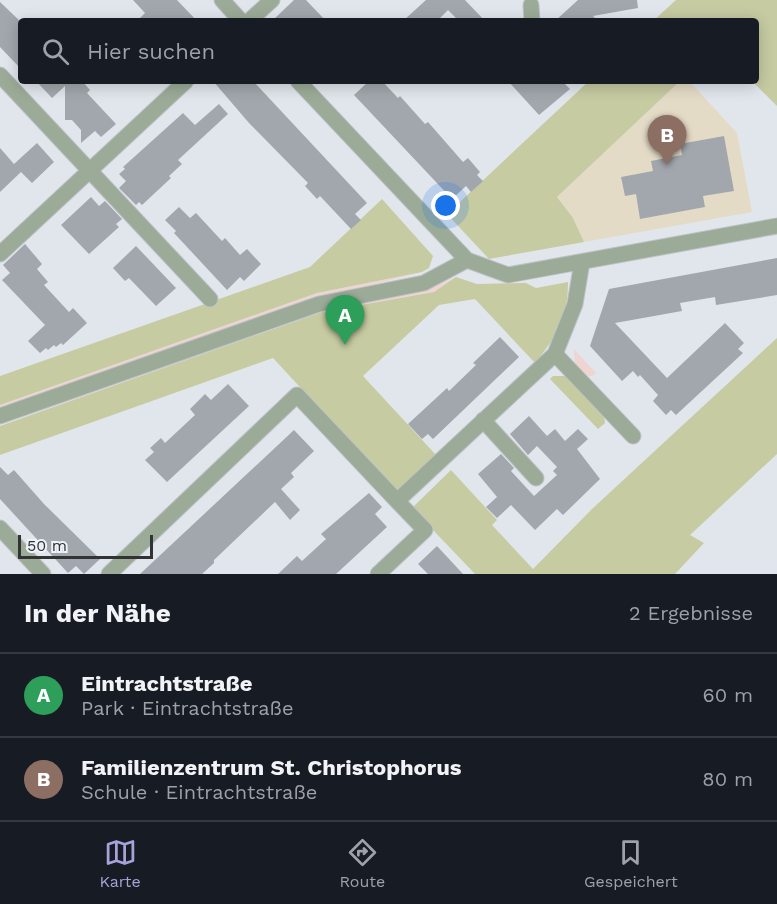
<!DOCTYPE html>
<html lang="de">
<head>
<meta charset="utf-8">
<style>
	:root { --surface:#171b24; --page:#20242c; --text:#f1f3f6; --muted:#9ea1a6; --line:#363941; --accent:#a8a2da }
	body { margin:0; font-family:"Work Sans",sans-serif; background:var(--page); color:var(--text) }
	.scale { position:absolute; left:18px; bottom:15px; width:135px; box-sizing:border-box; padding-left:6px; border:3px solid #313335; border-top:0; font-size:16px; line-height:21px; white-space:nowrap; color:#313335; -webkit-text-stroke:4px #eef3fa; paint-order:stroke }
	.you { position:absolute; left:446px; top:206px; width:21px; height:21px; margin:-15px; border:4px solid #fff; border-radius:50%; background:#1a73e8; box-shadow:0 0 0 9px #1a73e833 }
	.badge { display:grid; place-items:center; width:39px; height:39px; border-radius:50%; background:var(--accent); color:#fff; font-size:20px; font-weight:700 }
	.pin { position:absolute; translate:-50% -50px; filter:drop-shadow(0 2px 3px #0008) }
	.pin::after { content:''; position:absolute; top:32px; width:21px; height:18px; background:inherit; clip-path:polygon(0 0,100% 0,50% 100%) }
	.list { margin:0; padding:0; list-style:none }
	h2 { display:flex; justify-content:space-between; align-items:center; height:78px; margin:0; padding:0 24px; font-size:26px }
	h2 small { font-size:20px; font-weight:400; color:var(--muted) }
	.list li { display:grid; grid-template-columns:39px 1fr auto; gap:18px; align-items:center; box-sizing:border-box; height:84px; padding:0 24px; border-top:2px solid var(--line) }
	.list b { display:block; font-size:22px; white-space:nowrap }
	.list p { margin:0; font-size:20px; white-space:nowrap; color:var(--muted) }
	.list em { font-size:20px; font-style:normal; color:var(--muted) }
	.icon { flex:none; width:33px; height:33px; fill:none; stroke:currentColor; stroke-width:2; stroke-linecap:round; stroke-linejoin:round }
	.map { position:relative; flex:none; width:777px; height:574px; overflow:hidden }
	.search { position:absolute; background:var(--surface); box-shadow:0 3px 15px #0003; left:18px; right:18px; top:18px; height:66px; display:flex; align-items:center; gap:15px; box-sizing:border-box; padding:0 21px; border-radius:6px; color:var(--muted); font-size:22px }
	.sheet { height:246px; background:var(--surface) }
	nav { display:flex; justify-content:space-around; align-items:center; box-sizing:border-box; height:84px; border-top:2px solid var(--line); background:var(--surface); font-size:16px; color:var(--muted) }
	nav a { display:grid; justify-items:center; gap:3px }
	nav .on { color:var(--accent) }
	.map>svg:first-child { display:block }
</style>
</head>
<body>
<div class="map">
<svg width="777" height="574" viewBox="0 0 777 574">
	<rect width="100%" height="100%" fill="#e1e6ec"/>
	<path fill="#efd5d1" d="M422 272 294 305 0 408V405L317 293Z
		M456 277 434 292 323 312 432 288Z
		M574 349 596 373 592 376H585L575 365Z"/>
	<path fill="#e4dbc6" d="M680 81H689L737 133 752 212 584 242 573 218 557 197Z"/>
	<path fill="#c6cba2" d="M676 0H777V106L752 81H756V21H653Z
		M589 81H680L557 197 573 218 584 242 489 259 447 214Z
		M382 199 433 256 429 268 422 272 317 293 0 405V376L310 267Z
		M456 277 477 284 526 283 536 288 568 282C568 318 557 336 535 363L475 299 439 305 363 376 436 455 397 492 273 358 0 455V426L322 312 434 292Z
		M777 338V454L690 535 704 543 675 574H475L412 508 451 470 497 520 492 525 533 569 592 509Z
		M553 376H566L604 416 605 423 598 429 550 379Z"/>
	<path fill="#a2a7ad" d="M133 0H177L197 21H137L145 13Z
		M294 0H306L326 21H272Z
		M426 0H465L485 21H459L448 10 437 21H403Z
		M578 0H637L638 8 593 16 598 21H555Z
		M0 2 21 22V69L0 47Z
		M36 81H82L90 90 87 93 116 124 101 137 95 131 81 143V130L72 120H65V86L52 98Z
		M213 81H253L367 203 355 214 361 220 351 229 320 196 317 199 305 186 308 183 249 123Z
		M369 81H382L398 98 400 96 425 124 428 122 463 162 468 158 480 172 477 175 483 181 471 192 466 186 452 199 354 95Z
		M508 81H562L570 89 539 115Z
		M219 104 228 114 178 160 182 164 169 176 171 178 142 205 139 202 136 205 119 188 126 181 119 174 125 169 123 167 183 113 195 125Z
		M724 136 734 191 703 196 705 207 640 219 636 194 625 196 621 177 653 171 651 161 682 155 680 144Z
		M37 143 54 162 32 183 21 172 0 192V148L14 164Z
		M91 197 99 206 105 201 122 219 116 224 119 227 89 254 61 225Z
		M179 207 190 218 196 213 222 241 225 238 240 255 247 249 261 264 244 281 240 277 227 290 174 233 176 231 165 220Z
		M25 244 42 264 37 269 48 282 44 285 69 312 73 308 87 323 63 345 61 343 56 347 54 345 48 350 46 348 40 353 28 341 45 325 2 280 10 273 3 265Z
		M136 246 176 288 156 306 129 278 125 281 113 268Z
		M777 258V295L716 305 715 297 680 303 682 311 615 323 667 378 725 323 744 343 738 349 743 353 676 415 671 410 666 415 653 401 658 395 640 375 638 377 633 371 622 381 590 346 609 289Z
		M500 337 519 357 433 439 428 434 422 439 408 424 447 388 449 391 476 365 473 363Z
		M228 384 249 406 167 482 145 460 154 452 150 448 161 438 165 443 195 415 190 409 205 394 211 400Z
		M529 416 547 436 555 429 565 441 578 429 588 439 577 449 600 479 563 515 557 509 535 530 511 505 497 518 486 507 497 497 478 474 501 454 514 468 511 471 534 496 557 475 553 471 557 467 537 446 528 455 510 434Z
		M294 430 314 451 291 473 294 477 281 489 300 510 290 520 275 502 214 560V563L202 574H140Z
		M0 467 8 475 14 470 44 504 100 559 84 574 76 566 68 573 0 499Z
		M369 493 382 507 375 514 387 527 336 574H278L297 556 302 561 326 539 321 534Z
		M437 546 463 574H428L418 564Z"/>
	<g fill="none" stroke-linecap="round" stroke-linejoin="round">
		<defs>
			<path id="minor" d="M222 0 241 21
				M531 5 532 21
				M249 21 272 0
				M0 75 210 299
				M298 81 467 260 508 275 777 226
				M0 254 186 81
				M555 354 633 436
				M0 416 319 304 424 283 467 260
				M483 420 536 478
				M0 528 43 574
				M109 574 297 395 397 501
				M378 574 425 530 397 501 555 354 575 304 582 262"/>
		</defs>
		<use href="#minor" stroke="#bec2c7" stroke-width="17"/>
		<use href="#minor" stroke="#9cab98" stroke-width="15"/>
	</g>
</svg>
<div class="scale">50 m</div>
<div class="you"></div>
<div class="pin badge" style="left:345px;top:345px;background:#2e9e5b">A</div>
<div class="pin badge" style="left:667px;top:165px;background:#8d6e63">B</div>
<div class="search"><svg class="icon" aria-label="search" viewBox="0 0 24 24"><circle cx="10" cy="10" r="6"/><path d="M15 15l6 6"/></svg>Hier suchen</div>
</div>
<section class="sheet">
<h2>In der Nähe<small>2 Ergebnisse</small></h2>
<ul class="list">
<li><span class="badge" style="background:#2e9e5b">A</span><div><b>Eintrachtstraße</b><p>Park · Eintrachtstraße</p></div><em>60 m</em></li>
<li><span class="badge" style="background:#8d6e63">B</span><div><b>Familienzentrum St. Christophorus</b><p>Schule · Eintrachtstraße</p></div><em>80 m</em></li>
</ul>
</section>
<nav>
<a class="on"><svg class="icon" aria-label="map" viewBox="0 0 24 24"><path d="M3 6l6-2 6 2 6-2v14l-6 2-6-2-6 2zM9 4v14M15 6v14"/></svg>Karte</a>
<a><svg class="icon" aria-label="directions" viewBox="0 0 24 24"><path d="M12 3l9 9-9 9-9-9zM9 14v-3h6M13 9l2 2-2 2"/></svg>Route</a>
<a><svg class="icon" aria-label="saved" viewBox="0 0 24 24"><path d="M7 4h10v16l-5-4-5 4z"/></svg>Gespeichert</a>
</nav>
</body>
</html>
